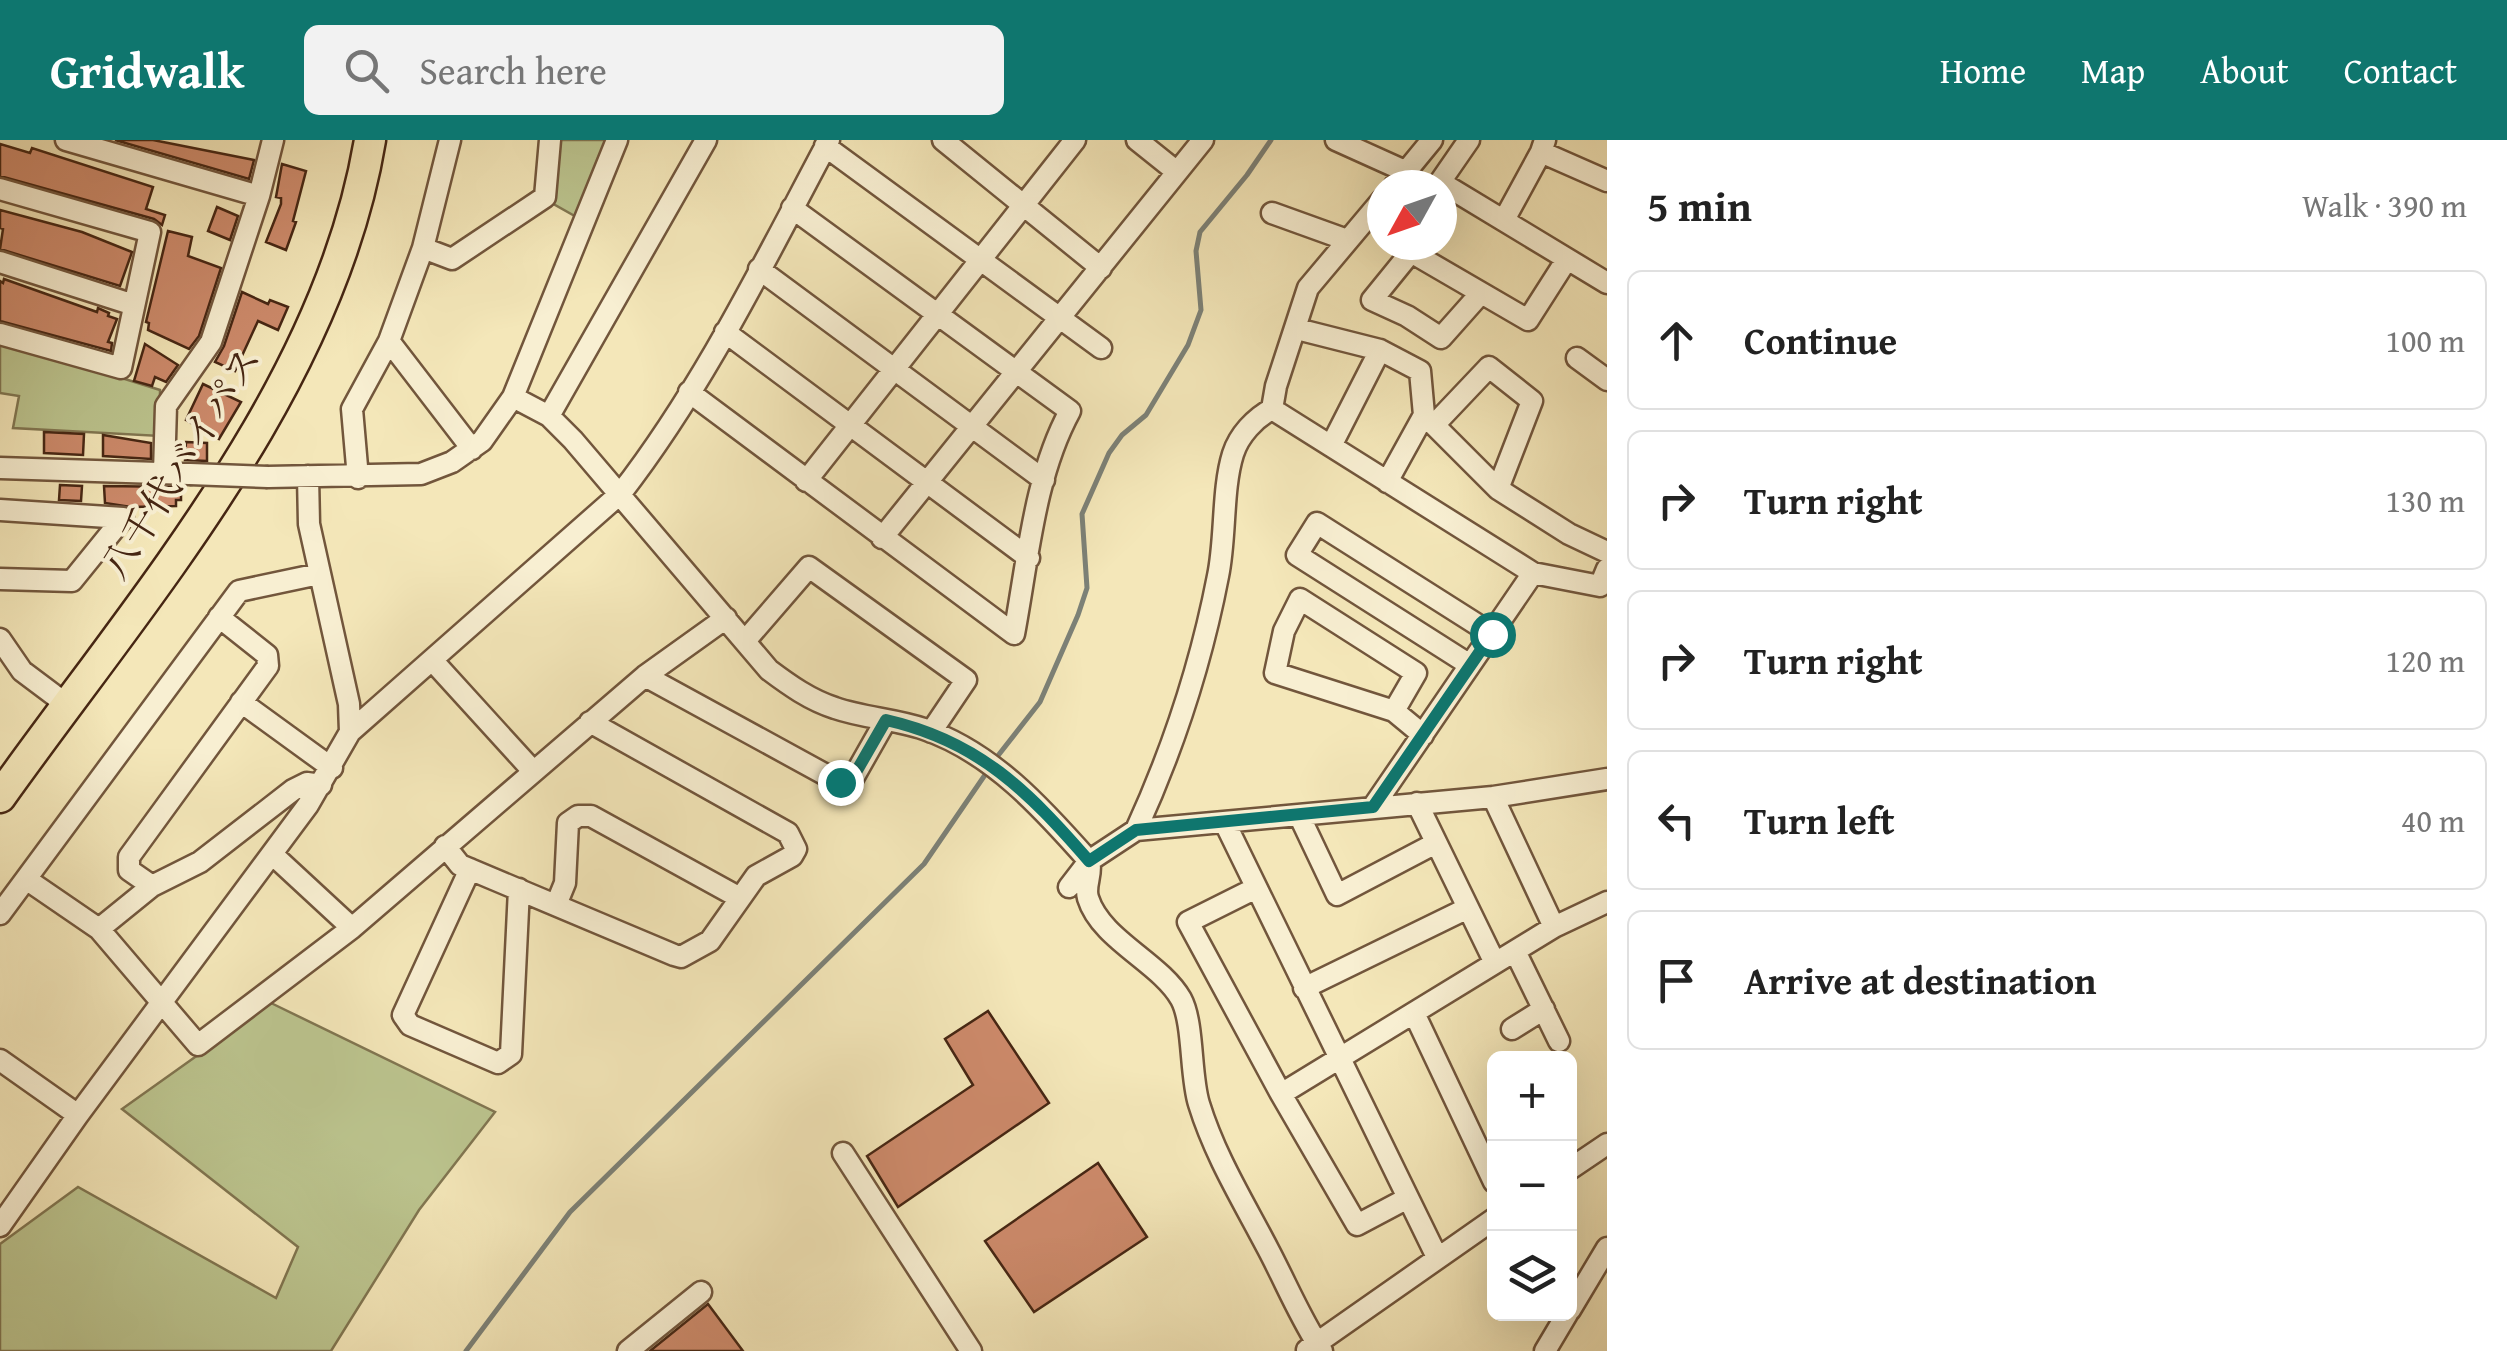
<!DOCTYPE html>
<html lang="en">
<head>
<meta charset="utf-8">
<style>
	:root { --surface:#fff; --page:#f2f2f2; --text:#222; --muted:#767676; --line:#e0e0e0; --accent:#0f766e }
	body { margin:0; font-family:"Gentium Book Plus","Noto Serif JP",serif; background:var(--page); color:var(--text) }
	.controls { position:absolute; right:30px; bottom:30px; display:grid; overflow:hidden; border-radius:15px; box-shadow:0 10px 40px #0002 }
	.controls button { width:90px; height:90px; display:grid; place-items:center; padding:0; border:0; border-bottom:2px solid var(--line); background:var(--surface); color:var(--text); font:50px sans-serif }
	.compass { position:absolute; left:1367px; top:30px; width:90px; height:90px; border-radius:50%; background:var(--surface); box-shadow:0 10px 40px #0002; rotate:230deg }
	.stop { position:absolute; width:30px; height:30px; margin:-22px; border:8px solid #0f766e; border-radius:50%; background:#fff }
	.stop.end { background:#0f766e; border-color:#fff; box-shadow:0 2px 10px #0008 }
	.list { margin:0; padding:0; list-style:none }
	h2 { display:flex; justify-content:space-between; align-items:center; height:130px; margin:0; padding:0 40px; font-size:42px }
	h2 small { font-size:32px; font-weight:400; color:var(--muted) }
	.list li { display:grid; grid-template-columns:65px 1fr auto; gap:30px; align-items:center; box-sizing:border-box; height:140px; margin:0 20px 20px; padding:0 20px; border:2px solid var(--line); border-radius:15px }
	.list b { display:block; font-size:38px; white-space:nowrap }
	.list em { font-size:32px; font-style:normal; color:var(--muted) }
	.icon { flex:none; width:55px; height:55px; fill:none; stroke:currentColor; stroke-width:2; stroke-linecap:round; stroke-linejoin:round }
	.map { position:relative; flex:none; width:1607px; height:1211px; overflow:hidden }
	header { display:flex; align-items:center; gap:60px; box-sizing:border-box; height:140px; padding:0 50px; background:var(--accent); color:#fff }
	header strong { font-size:48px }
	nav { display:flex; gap:55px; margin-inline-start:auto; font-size:35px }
	.search { width:700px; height:90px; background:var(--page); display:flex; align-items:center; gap:25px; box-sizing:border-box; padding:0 35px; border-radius:15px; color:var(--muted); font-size:38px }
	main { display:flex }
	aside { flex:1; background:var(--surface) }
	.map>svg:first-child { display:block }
</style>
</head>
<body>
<header>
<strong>Gridwalk</strong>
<div class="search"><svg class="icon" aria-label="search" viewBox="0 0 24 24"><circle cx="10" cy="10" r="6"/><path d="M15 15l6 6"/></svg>Search here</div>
<nav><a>Home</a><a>Map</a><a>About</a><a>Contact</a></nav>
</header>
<main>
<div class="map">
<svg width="1607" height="1211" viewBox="0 0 1607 1211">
	<rect width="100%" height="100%" fill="#f4e7b9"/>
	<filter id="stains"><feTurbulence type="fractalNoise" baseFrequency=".002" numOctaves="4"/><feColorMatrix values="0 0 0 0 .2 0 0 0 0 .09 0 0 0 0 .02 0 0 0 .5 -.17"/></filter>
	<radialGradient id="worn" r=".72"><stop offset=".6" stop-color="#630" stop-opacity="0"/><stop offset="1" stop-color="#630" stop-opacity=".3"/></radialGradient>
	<path fill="#bcc58f" stroke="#817651" stroke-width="2.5" d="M557 0H610L580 79 550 62Z
		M0 200 160 250V296L13 288 19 256 0 253Z
		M271 863 495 972 419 1070 331 1211H0V1104L78 1047 276 1158 298 1107 122 969Z"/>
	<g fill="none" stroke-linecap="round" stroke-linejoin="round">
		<path stroke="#7c8177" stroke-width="5" d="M993 622 1040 562 1078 475 1087 448 1082 374 1109 313 1122 295 1146 275 1188 205 1201 170 1196 111 1200 92 1247 35 1271 0
			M466 1211 570 1072 924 724 987 632"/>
	</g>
	<path fill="#cd8a6b" stroke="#462613" stroke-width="2.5" d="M115 0H153L254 20 249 39Z
		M0 4 30 13 32 8 153 47 146 69 165 75 162 85 154 79 0 36Z
		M282 24 306 31 293 81 296 82 286 110 266 102 281 64V58L276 57Z
		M217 67 238 76 230 100 208 91Z
		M0 70 82 92 132 112 120 146 0 109 3 89 0 88Z
		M168 91 192 97 188 116 221 128 199 196 189 209 148 190 149 183 146 182Z
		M4 139 97 172 98 168 109 173 108 176 117 179 108 202 112 203 111 211 0 181V141L3 143Z
		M242 152 268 164 270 160 288 167 278 190 258 181 235 231 215 222 224 206Z
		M145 204 178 225 166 242 155 237 152 246 134 241Z
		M203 244 241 262 219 299 186 280Z
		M44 292 84 294 83 315 44 313Z
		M103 295 151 303V319L103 316Z
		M186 302 207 303V321L185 320Z
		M60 345 82 346 81 361 59 360Z
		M104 346 181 347V360H176V366L131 367 105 363Z
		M988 871 1049 963 898 1067 867 1016 973 945 945 899Z
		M1098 1023 1147 1097 1034 1172 985 1101Z
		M708 1164 743 1211H650Z"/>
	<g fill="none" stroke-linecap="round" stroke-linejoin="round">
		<defs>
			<path id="minor" d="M66 0 259 56
				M943 0 1101 128
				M1137 0 1177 32
				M1336 0 1407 32
				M1469 0 1440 42 1607 143
				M1545 0 1541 12 1607 41
				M825 6 1101 208
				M1395 45 1432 0
				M0 49 150 92 121 228 0 194
				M1272 73 1347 100
				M1504 80 1541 12
				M423 108 452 119 545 57 550 0
				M0 122 134 165
				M759 129 1044 340
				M1481 153 1441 198 1407 176 1372 160 1411 112 1528 180 1567 119
				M1297 189 1380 210
				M725 192 1029 418
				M389 201 472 309
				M1577 218 1607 240
				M689 252 1014 494C1028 420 1034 337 1070 271L792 68
				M513 257 549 276 573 300 769 530C789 545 810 560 835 568 864 578 895 579 924 589 992 612 1043 669 1089 721 1093 734 1084 745 1088 758 1101 800 1160 822 1181 859 1194 883 1190 936 1199 964 1215 1016 1243 1061 1268 1109 1286 1143 1301 1180 1322 1211
				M1272 269 1533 433 1373 667
				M549 276 706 0
				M1331 306 1380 210 1420 231 1424 275
				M0 328 190 334
				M164 333 166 266 211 202 259 56 273 0
				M268 337 421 334 452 322 482 301 513 257 617 0
				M358 338 352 269 389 201 423 108 450 0
				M806 341 1075 0
				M1387 342 1424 275 1498 349 1532 261 1489 227 1434 285
				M1498 349 1569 394 1607 412
				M0 370 123 378 72 441 0 439
				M882 398 1203 0
				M1533 433 1600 446 1607 429
				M0 499 22 531 66 564
				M745 501 809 427 966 540 931 592
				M432 520 533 631
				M1470 525 1297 415 1317 383 1492 494
				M645 536 848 647 886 580
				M241 562 332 628
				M1394 571 1416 533 1300 459 1284 491 1275 533 1394 571 1423 595
				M350 592 621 353C704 246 765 120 829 0
				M1493 657 1554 787
				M1417 663 1495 823
				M1299 675 1337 755 1436 703
				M1225 683 1437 1117
				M1136 690C1174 607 1201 524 1218 436 1226 398 1222 349 1233 314 1239 295 1255 278 1272 269L1276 246 1308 148 1382 60
				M445 706 460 725 674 815 681 817 710 801 756 736 792 716 796 709 788 693 590 582
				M272 714 352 788
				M470 729 403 875 410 885 498 923 511 914 519 749
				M26 739 99 789 152 746 200 722 293 650 307 643 321 645
				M152 746 129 730V717L268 526 267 515 219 477
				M1069 747 1089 721 1136 690 1493 657 1607 639
				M1256 748 1188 782 1281 954 1357 1085 1408 1058
				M556 765 565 743 568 683 578 676H591L740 758
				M0 774 239 451 319 434
				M99 789 198 905 352 788 645 536 726 478
				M1515 811 1559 901
				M1304 848 1468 768
				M1414 873 1494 1042
				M1512 889 1544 869
				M0 920 78 975
				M1281 954 1554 787 1607 762
				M843 1013 971 1211
				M1570 1029 1607 1004
				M0 1086 78 975 308 665 350 592 349 564 309 384 308 336
				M1570 1170 1607 1108
				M1307 1210 1494 1079
				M628 1211 701 1152
				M1545 1211 1567 1174"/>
			<path id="highway" d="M0 657C141 459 329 248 370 0"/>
		</defs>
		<use href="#minor" stroke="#72563c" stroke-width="25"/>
		<use href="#highway" stroke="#462613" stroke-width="35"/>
		<use href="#minor" stroke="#f8efd2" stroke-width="20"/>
		<use href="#highway" stroke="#f4e7b9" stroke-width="30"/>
		<defs>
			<path id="minor-bridge" d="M190 334 268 337"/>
		</defs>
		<use href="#minor-bridge" stroke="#72563c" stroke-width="25" stroke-linecap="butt"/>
		<use href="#minor-bridge" stroke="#f8efd2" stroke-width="20"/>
	</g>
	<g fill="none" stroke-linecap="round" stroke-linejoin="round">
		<path stroke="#0f766e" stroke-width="12" d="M840 642 848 646 886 580C979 601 1028 651 1089 721L1136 690 1373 667 1492 494"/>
	</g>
	<g text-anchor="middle" stroke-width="8" stroke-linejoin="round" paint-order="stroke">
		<g font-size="38" fill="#462613" stroke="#f8efd2">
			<text transform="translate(181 323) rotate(-58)" y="13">八千代バイパス</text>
		</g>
	</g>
	<rect width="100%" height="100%" filter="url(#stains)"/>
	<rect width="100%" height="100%" fill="url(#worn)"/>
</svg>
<div class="controls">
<button>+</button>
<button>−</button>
<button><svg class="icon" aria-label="layers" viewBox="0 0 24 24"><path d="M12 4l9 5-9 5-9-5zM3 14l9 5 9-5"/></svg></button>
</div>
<svg class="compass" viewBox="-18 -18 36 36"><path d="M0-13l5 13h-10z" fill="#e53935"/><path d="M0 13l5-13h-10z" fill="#767676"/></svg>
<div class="stop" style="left:1492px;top:494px"></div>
<div class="stop end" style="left:840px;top:642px"></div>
</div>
<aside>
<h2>5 min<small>Walk · 390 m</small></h2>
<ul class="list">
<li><svg class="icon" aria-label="ahead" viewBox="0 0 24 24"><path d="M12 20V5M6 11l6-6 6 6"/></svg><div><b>Continue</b></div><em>100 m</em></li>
<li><svg class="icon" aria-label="right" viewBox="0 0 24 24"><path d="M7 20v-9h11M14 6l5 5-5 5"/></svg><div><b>Turn right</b></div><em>130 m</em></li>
<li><svg class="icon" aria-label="right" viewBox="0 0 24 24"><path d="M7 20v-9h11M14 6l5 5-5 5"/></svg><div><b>Turn right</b></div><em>120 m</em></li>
<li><svg class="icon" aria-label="left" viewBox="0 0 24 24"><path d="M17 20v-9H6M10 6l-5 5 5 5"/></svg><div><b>Turn left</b></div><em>40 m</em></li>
<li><svg class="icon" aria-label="arrive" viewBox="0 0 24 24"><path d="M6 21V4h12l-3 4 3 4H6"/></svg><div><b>Arrive at destination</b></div></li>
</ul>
</aside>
</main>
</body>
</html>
